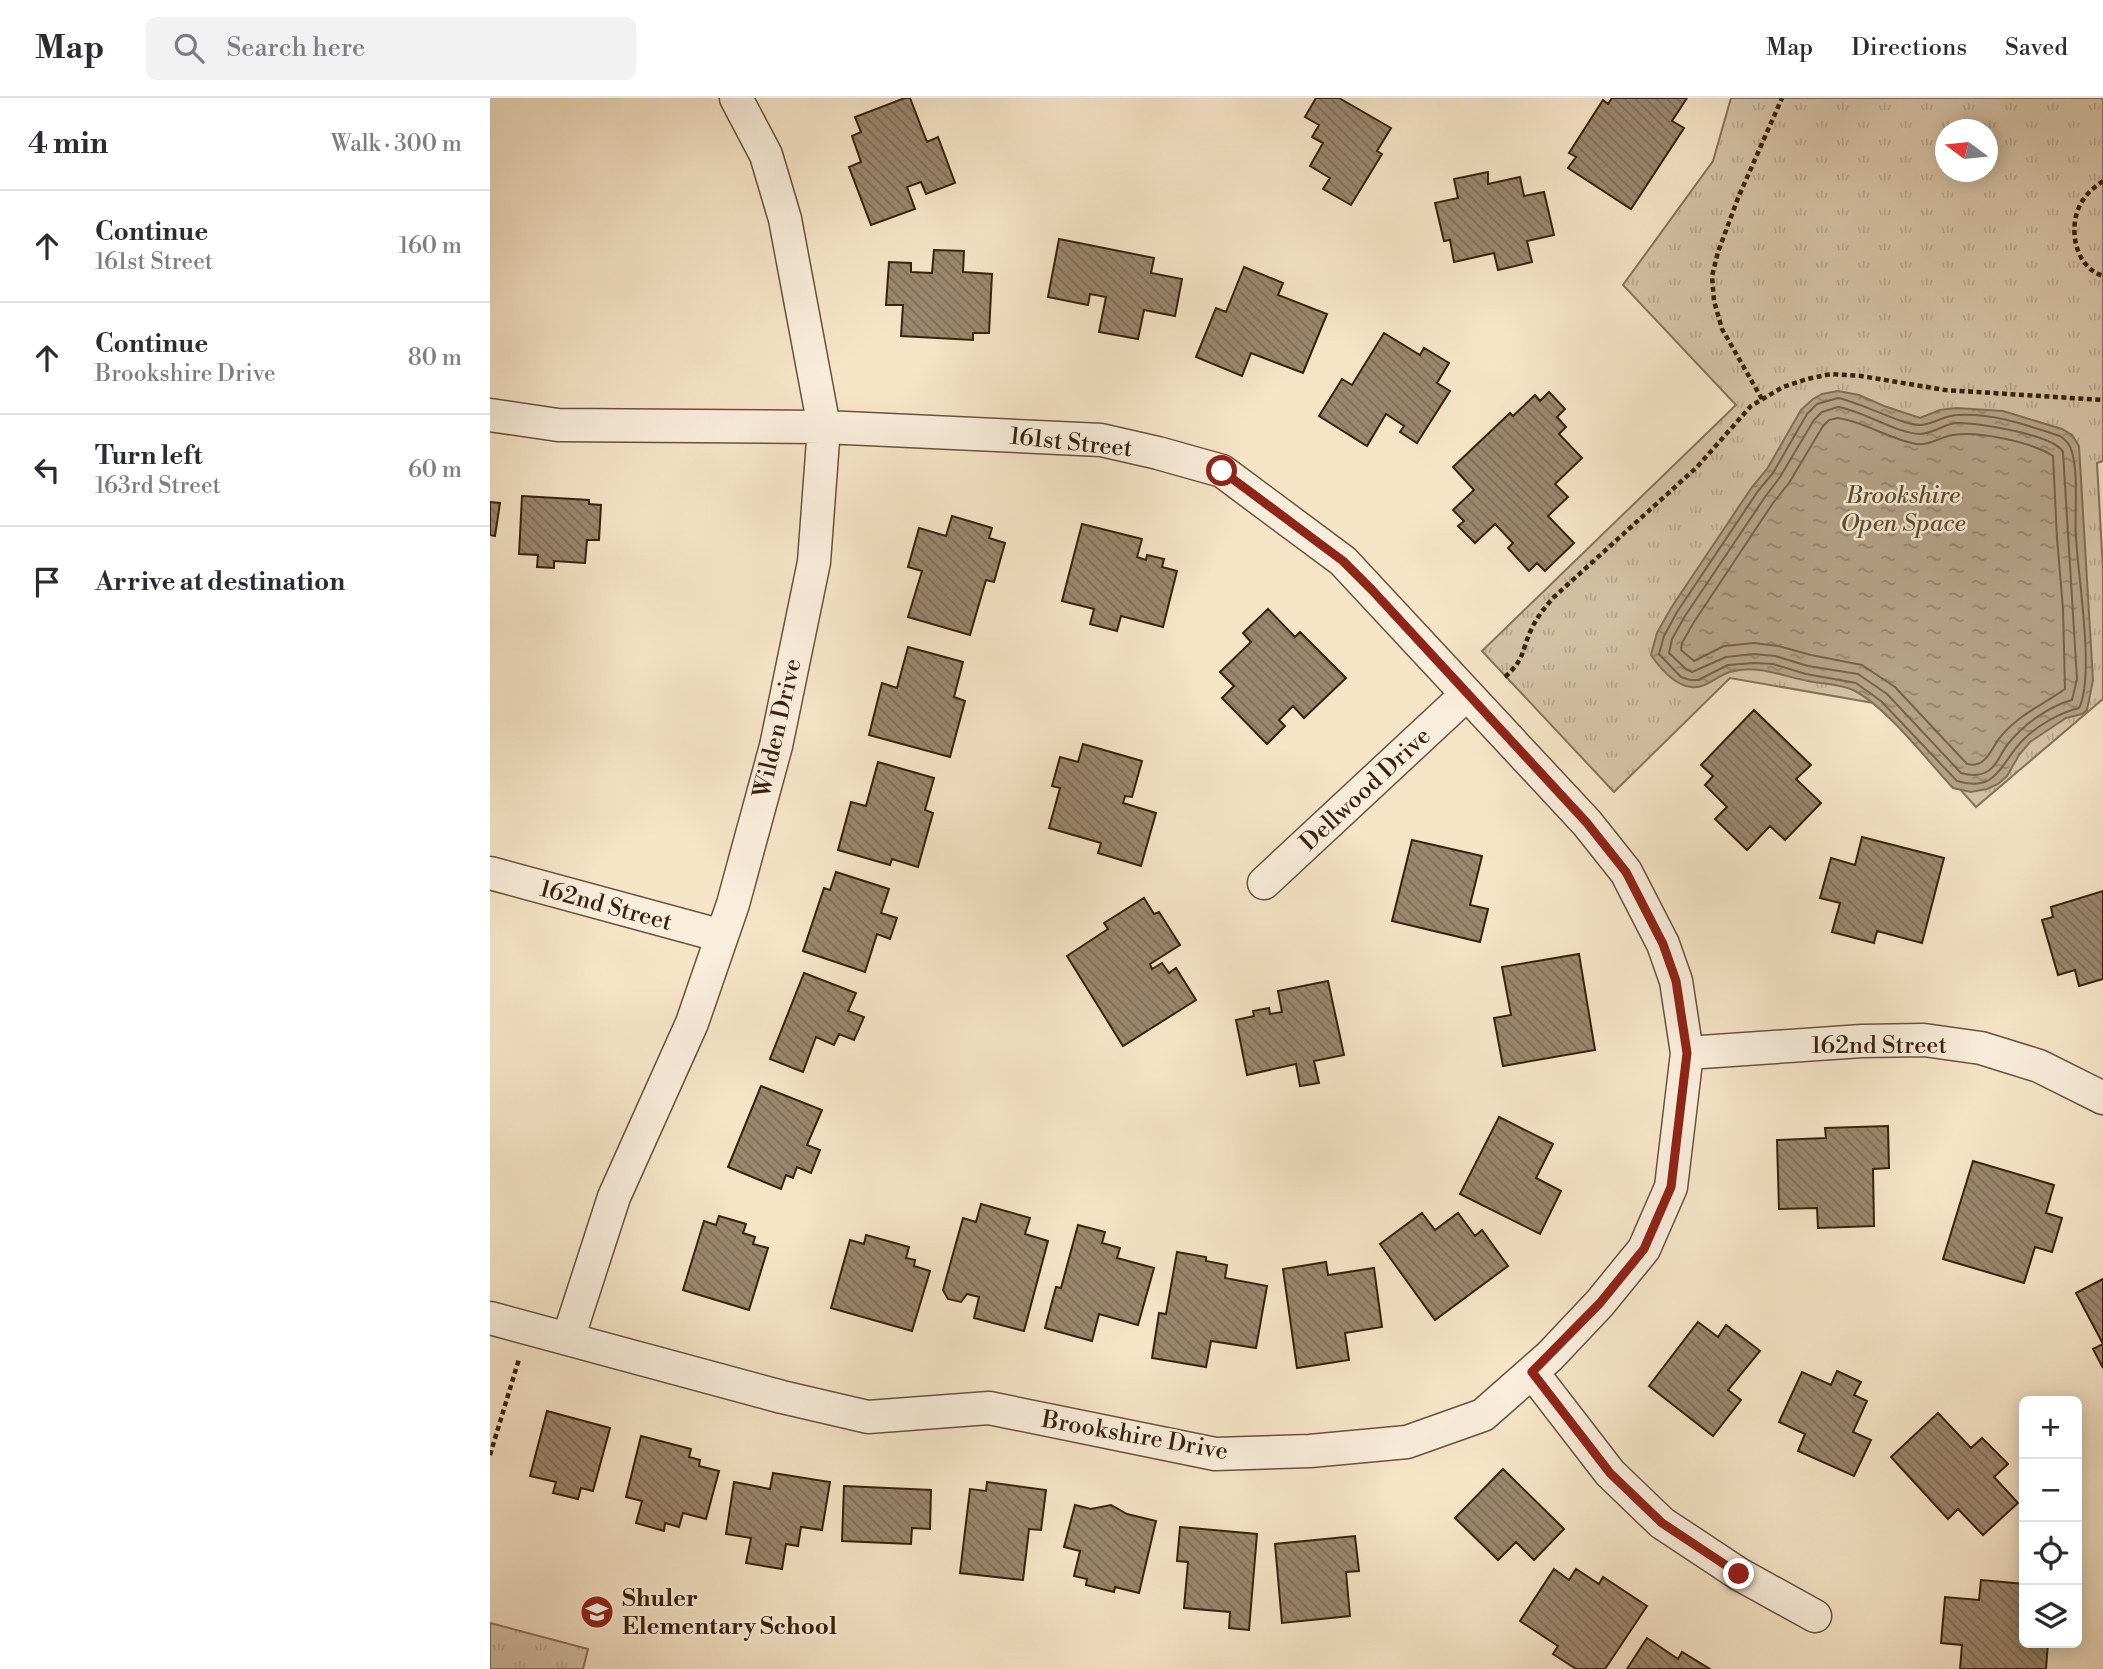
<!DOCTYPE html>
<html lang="en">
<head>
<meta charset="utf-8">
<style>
	:root { --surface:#fff; --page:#f2f2f3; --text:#2b2b33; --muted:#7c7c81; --line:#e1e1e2 }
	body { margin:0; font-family:"Libre Bodoni",serif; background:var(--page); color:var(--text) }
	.controls { position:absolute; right:21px; bottom:21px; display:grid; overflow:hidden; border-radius:10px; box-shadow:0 4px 18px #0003 }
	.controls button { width:63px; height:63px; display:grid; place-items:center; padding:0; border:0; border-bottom:2px solid var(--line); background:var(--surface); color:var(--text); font:35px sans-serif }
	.compass { position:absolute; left:1445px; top:21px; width:63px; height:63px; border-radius:50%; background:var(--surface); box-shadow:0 4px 18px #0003; rotate:285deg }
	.stop { position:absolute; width:21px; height:21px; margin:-16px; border:5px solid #8f2418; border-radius:50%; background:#fff }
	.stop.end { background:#8f2418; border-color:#fff; box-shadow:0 2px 7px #0008 }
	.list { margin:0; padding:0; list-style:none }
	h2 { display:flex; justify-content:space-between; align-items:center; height:91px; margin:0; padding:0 28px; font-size:30px }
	h2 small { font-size:23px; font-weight:400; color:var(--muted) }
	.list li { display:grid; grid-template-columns:46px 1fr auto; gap:21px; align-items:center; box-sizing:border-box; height:112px; padding:0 28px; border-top:2px solid var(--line) }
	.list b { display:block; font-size:26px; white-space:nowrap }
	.list p { margin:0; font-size:23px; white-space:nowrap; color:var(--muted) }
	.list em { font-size:23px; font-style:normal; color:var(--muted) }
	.icon { flex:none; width:38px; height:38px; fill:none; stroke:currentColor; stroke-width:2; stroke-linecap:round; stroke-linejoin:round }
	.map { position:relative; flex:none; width:1613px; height:1571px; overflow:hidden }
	header { display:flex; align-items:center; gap:42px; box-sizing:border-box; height:98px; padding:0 35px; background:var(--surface); border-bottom:2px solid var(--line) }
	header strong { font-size:33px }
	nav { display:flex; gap:38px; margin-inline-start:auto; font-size:24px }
	.search { width:490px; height:63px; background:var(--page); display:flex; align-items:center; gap:18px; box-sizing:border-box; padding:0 24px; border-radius:10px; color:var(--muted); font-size:26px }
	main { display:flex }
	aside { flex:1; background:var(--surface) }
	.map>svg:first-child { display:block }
</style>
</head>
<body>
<header>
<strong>Map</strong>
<div class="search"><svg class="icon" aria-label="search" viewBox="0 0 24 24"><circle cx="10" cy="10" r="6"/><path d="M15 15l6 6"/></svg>Search here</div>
<nav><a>Map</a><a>Directions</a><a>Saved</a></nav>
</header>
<main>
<aside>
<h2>4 min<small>Walk · 300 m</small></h2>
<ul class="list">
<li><svg class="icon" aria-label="ahead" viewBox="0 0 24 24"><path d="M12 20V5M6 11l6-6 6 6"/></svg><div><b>Continue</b><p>161st Street</p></div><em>160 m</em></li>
<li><svg class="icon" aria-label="ahead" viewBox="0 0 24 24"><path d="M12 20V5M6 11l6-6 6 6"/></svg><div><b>Continue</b><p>Brookshire Drive</p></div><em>80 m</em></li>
<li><svg class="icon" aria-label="left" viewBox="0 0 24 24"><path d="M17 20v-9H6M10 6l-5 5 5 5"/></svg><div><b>Turn left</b><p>163rd Street</p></div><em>60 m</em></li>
<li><svg class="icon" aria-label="arrive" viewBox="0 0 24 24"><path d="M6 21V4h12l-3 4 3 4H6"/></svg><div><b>Arrive at destination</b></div></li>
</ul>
</aside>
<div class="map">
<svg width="1613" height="1571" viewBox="0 0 1613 1571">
	<defs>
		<pattern id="grass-tufts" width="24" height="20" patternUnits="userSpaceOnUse" patternTransform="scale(1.75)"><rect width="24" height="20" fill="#d6c3a7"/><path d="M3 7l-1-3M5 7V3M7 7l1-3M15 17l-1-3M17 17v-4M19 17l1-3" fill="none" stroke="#b8a78f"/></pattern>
		<pattern id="water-ripples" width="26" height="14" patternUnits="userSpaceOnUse" patternTransform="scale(1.75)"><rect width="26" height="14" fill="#b6a288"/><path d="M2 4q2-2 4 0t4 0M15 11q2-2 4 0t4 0" fill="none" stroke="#95846e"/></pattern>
		<pattern id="building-back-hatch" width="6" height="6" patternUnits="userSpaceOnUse" patternTransform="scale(1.75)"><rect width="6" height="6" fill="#9b866e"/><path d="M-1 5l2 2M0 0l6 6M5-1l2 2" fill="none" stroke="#7f6d59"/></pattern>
	</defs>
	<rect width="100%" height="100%" fill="#f6e4c7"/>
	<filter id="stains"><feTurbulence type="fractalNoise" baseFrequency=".00286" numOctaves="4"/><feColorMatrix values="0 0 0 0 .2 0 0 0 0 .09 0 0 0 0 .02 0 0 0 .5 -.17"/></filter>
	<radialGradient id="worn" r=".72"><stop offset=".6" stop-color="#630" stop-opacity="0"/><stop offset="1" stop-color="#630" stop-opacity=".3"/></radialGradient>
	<path fill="url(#grass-tufts)" stroke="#88725a" stroke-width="2" fill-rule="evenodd" d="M1241 0H1613V363L1607 365 1613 472V601L1486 709 1395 607 1240 580 1124 694 992 553 1246 307 1133 187 1223 63ZM1456 32H1498V74H1456Z
		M0 1525 98 1551 93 1571H0Z"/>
	<path fill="url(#water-ripples)" stroke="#846e57" stroke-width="2" d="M1348 293 1369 297 1394 308 1430 320 1450 312 1466 310 1513 313 1572 331 1582 337 1589 348 1603 582 1597 612 1592 616 1576 620 1540 644 1529 657 1517 678 1508 686 1497 691 1481 694 1463 690C1437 662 1397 610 1365 593 1352 586 1332 586 1318 583 1292 578 1267 566 1240 574 1226 578 1216 591 1201 589 1184 587 1170 570 1161 557L1167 535 1181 510 1262 389 1277 371 1311 312 1323 301 1332 296Z"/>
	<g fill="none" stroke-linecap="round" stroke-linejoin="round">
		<path stroke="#78624a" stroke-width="2" d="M1348 300C1370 304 1414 328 1431 327 1444 326 1455 317 1468 317 1504 315 1536 327 1570 338 1576 342 1580 346 1582 354 1589 381 1584 412 1586 440 1588 479 1605 578 1589 610 1569 615 1548 627 1533 642 1510 665 1508 695 1467 683L1391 603 1366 585 1316 576 1283 566 1264 565 1238 567 1208 582H1200L1191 579 1169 556 1174 538 1187 514 1268 393 1283 375 1317 316 1327 306Z
			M1348 309C1374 313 1405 335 1430 336 1442 336 1454 326 1466 325 1487 324 1564 337 1573 354L1587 581 1582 602C1559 608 1533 627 1518 646 1511 654 1508 667 1498 673 1490 678 1481 678 1471 675L1397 596 1368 576 1318 568 1285 558 1264 556 1236 559 1202 574 1196 571 1179 555 1182 541 1195 518 1275 399 1290 379 1324 322 1332 314Z
			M1348 320C1375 324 1399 341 1426 346 1439 348 1450 339 1463 337 1488 333 1542 344 1563 358L1567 440 1573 511 1575 591C1554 606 1530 616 1512 637 1501 649 1497 671 1477 666L1405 589 1372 567 1321 557 1288 548 1264 545 1234 548 1204 563 1191 552 1192 545 1204 524 1283 405 1299 385 1333 328 1339 322Z"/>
	</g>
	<path fill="url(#building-back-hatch)" stroke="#39210d" stroke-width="2" d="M415 0H420L437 44 448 39 465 85 436 96 431 84 417 89 425 111 381 127 359 69 371 64 362 38 371 34 365 19Z
		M826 0H849L901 30 887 53 892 56 861 107 833 91 840 80 820 68 833 45 822 39 829 27 815 19Z
		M1122 0H1197L1182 23 1194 30 1141 111 1078 70 1086 59 1079 55 1113 2 1118 6Z
		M998 74V86L1030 79 1034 98 1054 94 1064 137 1037 143 1042 164 1008 172 1004 155 964 164 960 142 954 143 945 105 968 100 964 81Z
		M569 141 664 160 661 175 692 181 685 218 654 212 648 241 609 234 616 199 600 196 598 207 558 199Z
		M444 152 474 153 473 174 502 176 499 235H483V242L411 238 413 207H396L399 164 421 165V174L442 175Z
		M754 169 793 185 788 197 837 216 813 275 761 255 752 278 706 259 726 210 736 214Z
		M894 235 930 257 934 250 959 265 947 285 960 293 927 345 910 334 914 328 896 316 877 348 829 318 852 281 862 287Z
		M1059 294 1075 311 1067 319 1076 329 1069 336 1092 360 1065 386 1078 399 1058 418 1084 445 1055 473 1047 465 1039 473 1018 450 1023 445 1005 426 985 445 968 428 974 423 963 412 984 392 963 369 1020 315 1023 318 1045 297 1050 303Z
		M32 398 99 402V406L111 407 109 442H97L95 465 64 463V470L47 469 48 457 29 456Z
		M0 404 10 405 5 438 0 437Z
		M462 418 502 430 499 440 515 445 504 484 496 482 480 537 418 519 432 473 418 469 429 430 456 438Z
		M592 426 652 441 647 459 656 462 657 457 674 461 672 469 687 473 673 529 631 518 627 533 600 526 604 511 572 503Z
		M778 511 805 539 810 534 856 580 814 620 803 608 789 622 795 628 777 646 732 600 744 588 730 574 761 544 753 535Z
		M418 549 473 564 464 599 475 603 460 659 379 637 392 585 407 590Z
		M1264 612 1321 667 1306 681 1331 705 1295 742 1280 728 1257 752 1225 721 1237 709 1215 687 1223 678 1211 667Z
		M593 646 652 663 642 699 635 698 633 705 666 715 651 768 608 755 611 745 559 730 570 690 562 688 570 659 588 664Z
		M388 664 444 680 435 712 443 715 428 769 402 761 400 767 348 752 361 704 376 708Z
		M1372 739 1454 760 1432 845 1387 833 1384 845 1342 834 1350 805 1330 800 1341 760 1365 767Z
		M922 742 992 758 980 807 998 811 990 844 902 823Z
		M346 774 399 791 391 815 407 820 400 841 387 836 375 874 313 853 334 790 340 792Z
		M1613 793V881L1589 888 1585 872 1568 877 1552 822 1563 819 1561 809Z
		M654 800 664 816 669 814 690 847 660 866 662 871 672 865 679 875 686 870 706 902 633 948 577 858 618 831 614 825Z
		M1089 856 1105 952 1013 968 1004 920 1021 917 1012 869Z
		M314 875 366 895 358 913 374 919 364 942 349 936 344 947 326 939 313 974 280 961Z
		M838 883 854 957 824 963 829 985 810 988 806 966 757 977 746 922 764 918 763 913 779 910 780 916 792 914 788 893Z
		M271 988 332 1012 317 1047 330 1052 321 1075 307 1069 303 1080 296 1077 291 1091 238 1069Z
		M1009 1019 1063 1046 1046 1080 1071 1093 1050 1136 970 1096Z
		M1398 1028 1399 1070 1383 1071 1384 1128 1328 1130 1327 1110 1289 1111 1287 1042 1336 1040 1335 1030Z
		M1483 1063 1564 1087 1556 1115 1572 1120 1562 1154 1545 1149 1534 1185 1453 1161Z
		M491 1106 540 1120 535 1136 558 1143 534 1233 484 1220 489 1199 477 1196 471 1204 458 1201 453 1192 473 1120 486 1124Z
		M932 1115 945 1132 968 1115 985 1138 992 1132 1018 1168 945 1222 890 1146Z
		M229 1118 256 1126 253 1135 265 1139 263 1146 278 1150 259 1212 193 1192 214 1123 226 1127Z
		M588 1127 615 1134 612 1145 630 1150 627 1160 664 1170 648 1227 609 1216 602 1243 555 1230 566 1189 571 1190Z
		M376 1137 419 1149 416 1160 425 1162 424 1168 440 1173 422 1233 341 1210 360 1142 374 1146Z
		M687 1154 716 1159V1163L737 1167 735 1180 777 1188 766 1250 721 1243 716 1269 662 1260 669 1215 676 1216Z
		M836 1164 838 1177 884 1170 892 1229 855 1235 859 1262 807 1270 793 1171Z
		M1613 1181V1246L1586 1195Z
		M1208 1224 1228 1239 1236 1227 1270 1253 1238 1292 1251 1302 1223 1338 1159 1288Z
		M1613 1246V1270L1603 1251Z
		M1347 1273 1371 1284 1364 1297 1377 1303 1363 1334 1381 1342 1364 1378 1308 1353 1315 1336 1289 1324 1312 1274 1341 1287Z
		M57 1313 120 1330 103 1393 91 1390 88 1401 63 1395 66 1384 40 1378Z
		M1448 1315 1481 1350 1492 1340 1518 1366 1504 1379 1528 1405 1493 1437 1468 1411 1458 1421 1401 1359Z
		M151 1338 201 1351 199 1359 210 1362 209 1368 229 1373 216 1421 193 1415 189 1429 175 1425 174 1433 146 1425 152 1403 136 1399Z
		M1013 1371 1074 1431 1044 1462 1026 1444 1008 1462 965 1420Z
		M283 1375 340 1384 332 1432 311 1429 308 1448 296 1446 292 1471 256 1465 261 1440 236 1436 244 1384 280 1391Z
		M497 1384 556 1392 551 1432 539 1431 533 1482 470 1475 480 1391 496 1393Z
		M354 1388 441 1392 440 1431 422 1430 421 1446 352 1443Z
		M585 1407 601 1411 621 1407 637 1416 666 1423 649 1495 625 1489 624 1494 596 1487 597 1481 584 1478 590 1453 574 1449Z
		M690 1429 767 1436 759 1532 739 1530 740 1514 694 1510 698 1464 687 1463Z
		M865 1438 869 1473 856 1474 860 1518 792 1525 785 1446Z
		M1064 1471 1079 1482 1086 1471 1109 1486 1113 1479 1157 1508 1115 1571H1086L1063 1556 1068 1548 1030 1523Z
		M1491 1482 1534 1486V1545H1558L1556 1571H1470L1472 1547 1451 1545 1455 1499 1489 1502Z
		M1157 1540 1188 1561 1192 1554 1220 1571H1137Z"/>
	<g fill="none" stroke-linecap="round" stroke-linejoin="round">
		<defs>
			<path id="minor" d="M0 317 68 327 334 329 611 342 668 355 732 373 853 463 1097 725 1136 774 1173 846 1186 883 1197 955 1181 1089 1154 1151 1110 1205 1060 1258 993 1317 917 1344 820 1353 725 1356 499 1310 378 1319 292 1299 0 1220
				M0 775 232 838
				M774 785 977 596
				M1197 955 1372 943 1434 942 1491 950 1549 968 1613 1000
				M78 1241 124 1099 202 925 243 806 286 648 324 464 334 329 295 121 276 57 246 0
				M1042 1274 1120 1375 1172 1425 1249 1476 1325 1518"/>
		</defs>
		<use href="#minor" stroke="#68523c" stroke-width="35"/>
		<path stroke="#39210d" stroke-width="4.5" stroke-dasharray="5 3.5" stroke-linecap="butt" d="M1613 83C1604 89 1595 97 1590 107 1578 131 1585 169 1613 178
			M1272 301 1232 231 1224 203 1222 178 1228 154 1248 100 1292 0
			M1015 579C1035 561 1031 554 1041 532 1047 519 1055 509 1064 499L1207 369 1261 308 1293 289 1317 281 1341 276 1371 278 1455 292 1613 302
			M0 1357 29 1261"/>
		<use href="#minor" stroke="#f9eddb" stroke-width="32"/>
	</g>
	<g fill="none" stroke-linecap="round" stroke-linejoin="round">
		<path stroke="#8f2418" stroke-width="9" d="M732 373 853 463 882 492 1097 725 1136 774 1173 846 1186 883 1197 955 1181 1089 1154 1151 1110 1205 1042 1274 1120 1375 1172 1425 1249 1476"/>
	</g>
	<defs>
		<symbol id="school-disc" viewBox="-11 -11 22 22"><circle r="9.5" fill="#8f2418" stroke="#f9eddb"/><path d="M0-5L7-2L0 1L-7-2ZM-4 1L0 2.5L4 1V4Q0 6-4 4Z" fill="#fff"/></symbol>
	</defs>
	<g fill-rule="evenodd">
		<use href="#school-disc" x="88" y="1495" width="38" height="38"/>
	</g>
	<g text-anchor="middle" stroke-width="5" stroke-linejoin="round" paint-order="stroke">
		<g font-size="24" fill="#39210d" stroke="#f9eddb">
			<text transform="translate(581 344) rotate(6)" y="8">161st Street</text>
			<text transform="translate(287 630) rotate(-77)" y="8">Wilden Drive</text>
			<text transform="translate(875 691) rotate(-43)" y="8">Dellwood Drive</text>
			<text transform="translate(116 807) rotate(15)" y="8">162nd Street</text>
			<text x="1389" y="955">162nd Street</text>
			<text transform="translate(645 1337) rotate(10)" y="8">Brookshire Drive</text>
		</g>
		<g font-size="24" font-style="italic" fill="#604a34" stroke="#f9eddb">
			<text x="1413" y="405">Brookshire<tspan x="1413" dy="28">Open Space</tspan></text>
		</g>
		<g font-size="24" font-weight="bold" fill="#39210d" stroke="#f9eddb" text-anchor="start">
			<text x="132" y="1508">Shuler<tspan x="132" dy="28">Elementary School</tspan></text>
		</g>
	</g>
	<rect width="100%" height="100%" filter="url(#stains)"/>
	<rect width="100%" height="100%" fill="url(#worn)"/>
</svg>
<div class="controls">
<button>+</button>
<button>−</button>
<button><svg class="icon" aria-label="locate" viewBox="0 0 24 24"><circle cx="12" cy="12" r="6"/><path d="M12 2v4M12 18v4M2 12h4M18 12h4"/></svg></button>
<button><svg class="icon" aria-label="layers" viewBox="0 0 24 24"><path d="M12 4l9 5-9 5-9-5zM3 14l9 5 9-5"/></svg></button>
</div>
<svg class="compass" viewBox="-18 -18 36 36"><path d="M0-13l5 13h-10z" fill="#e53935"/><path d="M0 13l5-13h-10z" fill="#7c7c81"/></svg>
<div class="stop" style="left:732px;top:373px"></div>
<div class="stop end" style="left:1249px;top:1476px"></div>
</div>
</main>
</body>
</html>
